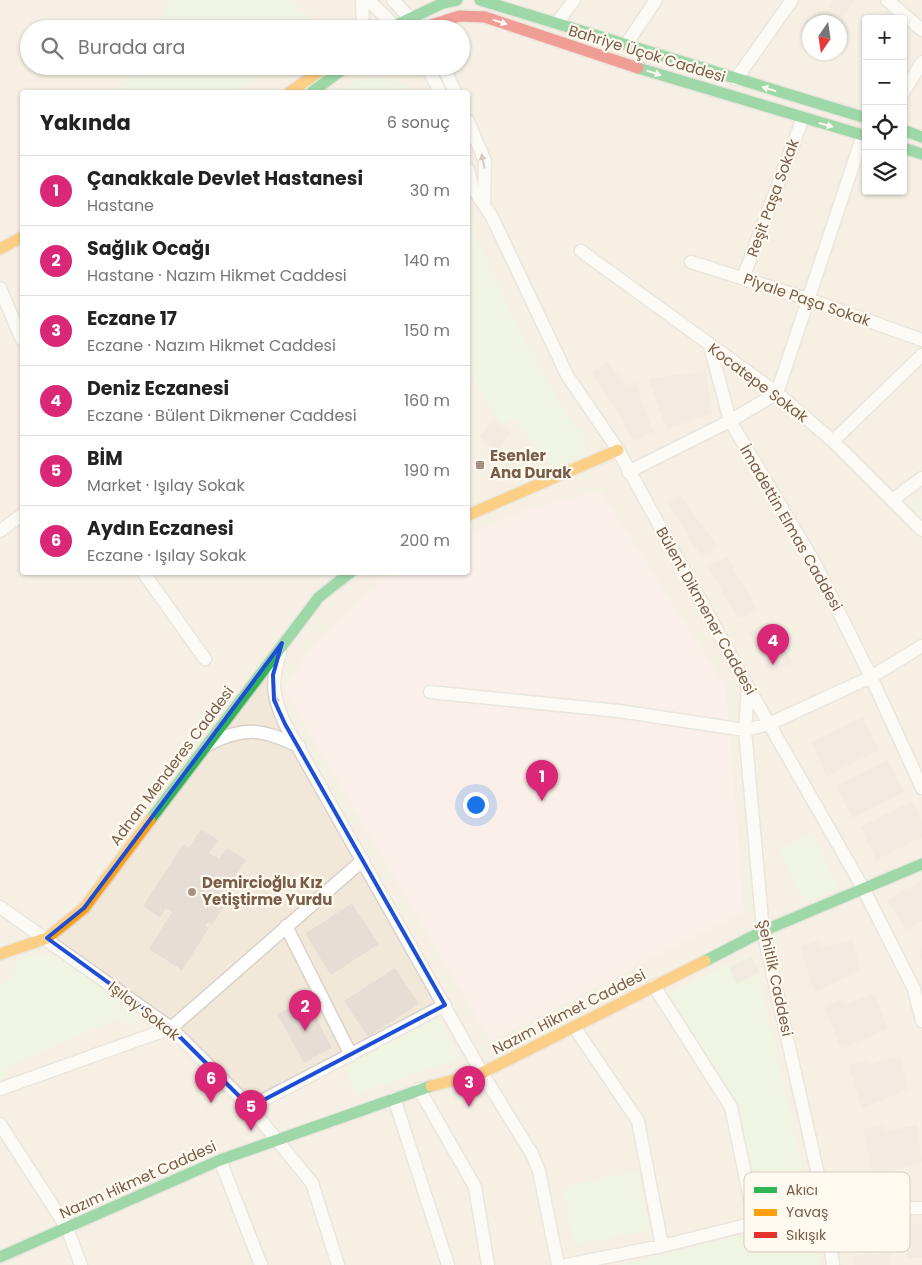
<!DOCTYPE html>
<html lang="tr">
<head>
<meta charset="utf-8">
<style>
	:root { --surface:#fff; --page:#f2f2f2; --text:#222; --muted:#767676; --line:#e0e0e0; --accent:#db2777 }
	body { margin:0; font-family:Poppins,sans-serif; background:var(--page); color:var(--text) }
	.controls { position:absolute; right:15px; top:15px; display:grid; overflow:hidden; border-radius:5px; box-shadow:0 1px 4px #0004 }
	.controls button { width:45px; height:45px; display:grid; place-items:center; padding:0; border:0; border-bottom:1px solid var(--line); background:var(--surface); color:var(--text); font:25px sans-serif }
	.compass { position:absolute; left:802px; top:15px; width:45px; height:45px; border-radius:50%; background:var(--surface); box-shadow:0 1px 4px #0004; rotate:193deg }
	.you { position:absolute; left:475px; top:804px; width:18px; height:18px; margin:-12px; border:4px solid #fff; border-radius:50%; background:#1a73e8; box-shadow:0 0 0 8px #1a73e833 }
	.badge { display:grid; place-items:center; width:32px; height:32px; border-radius:50%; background:var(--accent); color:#fff; font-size:16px; font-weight:700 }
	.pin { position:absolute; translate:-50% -41px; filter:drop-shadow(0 1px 2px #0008) }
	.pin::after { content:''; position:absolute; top:26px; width:18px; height:15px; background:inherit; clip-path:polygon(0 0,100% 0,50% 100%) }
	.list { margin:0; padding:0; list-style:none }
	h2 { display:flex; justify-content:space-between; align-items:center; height:65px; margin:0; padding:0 20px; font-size:21px }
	h2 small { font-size:16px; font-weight:400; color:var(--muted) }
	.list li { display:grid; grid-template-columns:32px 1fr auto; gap:15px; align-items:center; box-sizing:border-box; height:70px; padding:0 20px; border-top:1px solid var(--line) }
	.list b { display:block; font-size:19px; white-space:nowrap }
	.list p { margin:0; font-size:16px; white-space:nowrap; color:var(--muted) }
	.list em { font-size:16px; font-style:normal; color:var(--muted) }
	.icon { flex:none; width:28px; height:28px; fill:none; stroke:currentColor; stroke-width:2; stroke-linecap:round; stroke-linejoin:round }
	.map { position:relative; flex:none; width:922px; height:1265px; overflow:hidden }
	.search { position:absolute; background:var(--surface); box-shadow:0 1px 4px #0004; left:20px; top:20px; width:450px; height:55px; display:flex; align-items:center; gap:12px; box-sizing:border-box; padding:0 18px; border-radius:28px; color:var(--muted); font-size:19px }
	.panel { position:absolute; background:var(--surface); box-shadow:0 1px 4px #0004; left:20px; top:90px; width:450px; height:485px; border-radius:5px }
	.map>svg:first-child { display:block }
</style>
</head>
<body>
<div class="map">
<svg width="922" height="1265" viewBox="0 0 922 1265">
	<rect width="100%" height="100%" fill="#f9f5ed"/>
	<path fill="#f2e8da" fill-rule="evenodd" d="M0 0H922V1265H0ZM866 19H903V191H866ZM810 22H840V52H810ZM29 29H461V66H29ZM22 92H468V572H22Z"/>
	<path fill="#fbe6e4" d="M600 490 726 687 744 912 490 1041 284 689 314 643 392 573 468 572V534L526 509Z"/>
	<path fill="#e4f1d7" d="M171 0H290L321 29H156Z
		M136 66H279L232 92H122Z
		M385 78 402 83 408 92H334L358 80Z
		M468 219 518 327 565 413 585 436V456L552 467 514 418 500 425 468 371Z
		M922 497V518L911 505Z
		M813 833 838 887 805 903 779 849Z
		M754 954 808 1193 757 1206 735 1106 668 992Z
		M45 955 65 958 142 1011 138 1024 131 1025 117 1019 7 1067 3 1079 0 1080V985L13 978 16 963 29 956Z
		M436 1014 461 1057 356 1095 345 1068Z
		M638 1171 650 1230 575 1245 562 1187Z
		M814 1218 820 1265H618Z"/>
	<path fill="#e6ddd4" d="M832 0H854L842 17 828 6Z
		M886 10 899 19H881Z
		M608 362 627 386 635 382 653 432 634 440 592 372Z
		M705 371 712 414 667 429 648 379Z
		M494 420 511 433 497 451 480 437Z
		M679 494 718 547 701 556 668 504Z
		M727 557 757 608 738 619 708 567Z
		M768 622 792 662 771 673 748 633Z
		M863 717 879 750 827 776 811 743Z
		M888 760 904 792 852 818 836 786Z
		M912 801 922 822V837L876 860 860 827Z
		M201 829 218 840 209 853 219 859 227 848 246 860 236 875 242 878 212 925 208 922 206 926 209 928 182 970 149 949 172 912 166 908 160 918 143 906 183 844 189 848Z
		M922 880V921L907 930 886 901Z
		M352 903 379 944 331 975 305 934Z
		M853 939 860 972 814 992 800 946 820 941V948Z
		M922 948V960L918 950Z
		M752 957 759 973 737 984 729 967Z
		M395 968 419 1004 368 1037 344 1001Z
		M875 993 887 1029 841 1049 824 1005 843 999 844 1005Z
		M306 999 332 1048 304 1063 277 1014Z
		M900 1056 908 1089 862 1109 848 1065 866 1060 868 1065Z
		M883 1124 885 1132 917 1125 922 1162 873 1175 863 1129Z
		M902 1223 922 1224V1257L907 1258Z
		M890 1253V1265H855L854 1256Z"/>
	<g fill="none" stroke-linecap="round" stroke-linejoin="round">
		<defs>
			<path id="street" d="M362 0 363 29
				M368 0 398 29
				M393 0 415 24
				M887 0 922 30
				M557 23 574 0
				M627 43 656 0
				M427 66 440 92
				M443 66 455 92
				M736 79 792 0
				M903 93 922 62
				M468 121 485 161 484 203
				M468 169 472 187 492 217 567 375 618 450 748 687 863 888 914 989 922 1021
				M581 251 777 393 833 441 922 530
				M691 262 808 299 922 340
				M743 278 803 118
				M0 288 22 340
				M710 346 730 421 814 562 871 677 922 788
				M833 441 922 355
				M628 472 730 421 777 393 863 135
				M893 499 922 478
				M0 531 22 515
				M143 572 205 659
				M280 652C271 683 272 695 285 724L482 1073 532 1154 539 1171 558 1265
				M748 687 745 730 763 931 826 1210 833 1265
				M430 692 619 711 745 730 769 724 871 677 922 646
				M209 744C247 725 262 730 299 746
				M0 907 171 1028 250 1107 312 1183 338 1265
				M286 926 351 1055
				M654 986 731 1107 755 1223
				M575 1028 638 1121 662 1246
				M0 1089 171 1028 363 860
				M419 1089 475 1187 488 1265
				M394 1098 448 1265
				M250 1107 445 1005
				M0 1124 67 1228 81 1265
				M220 1160 261 1265
				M566 1265 662 1246 755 1223 826 1210 922 1208"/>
			<path id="fast" d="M480 0 866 118
				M388 29 443 3 457 0
				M638 68 866 136
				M312 92 347 66
				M903 130 922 137
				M903 148 922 154
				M150 820 319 597 351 572
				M705 961 763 931 922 864
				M0 1257 220 1160 431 1086"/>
			<path id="slow" d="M290 92 327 66
				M0 249 22 237
				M468 515 618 450
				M0 954 47 938 84 908 150 820
				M431 1086 482 1073 705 961"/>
			<path id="jam" d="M419 29 459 16 485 17 638 68
				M427 66 428 67"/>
		</defs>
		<use href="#street" stroke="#d8d2cb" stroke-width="15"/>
		<use href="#fast" stroke="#d9d2cb" stroke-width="14"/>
		<use href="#slow" stroke="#d9d2cb" stroke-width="14"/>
		<use href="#jam" stroke="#d9d2cb" stroke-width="14"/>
		<use href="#street" stroke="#fefefc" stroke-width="12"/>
		<use href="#fast" stroke="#30b455" stroke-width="11"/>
		<use href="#slow" stroke="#ff9f0a" stroke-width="11"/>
		<use href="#jam" stroke="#e5322d" stroke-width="11"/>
	</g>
	<defs><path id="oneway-solid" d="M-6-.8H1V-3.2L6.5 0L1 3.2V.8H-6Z" transform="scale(1.25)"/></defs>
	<g fill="#fffaf0">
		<use href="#oneway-solid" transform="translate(500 22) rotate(18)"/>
		<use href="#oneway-solid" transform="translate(654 73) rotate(17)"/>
		<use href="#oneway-solid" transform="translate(769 89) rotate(-163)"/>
		<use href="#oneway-solid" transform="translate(826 125) rotate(15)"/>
	</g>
	<g fill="#a89588">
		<use href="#oneway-solid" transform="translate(483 161) rotate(-102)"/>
		<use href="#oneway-solid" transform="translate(277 703) rotate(-108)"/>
	</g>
	<path d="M0 0H922V1265H0ZM282 643 273 675 274 700 285 724 445 1005 250 1107 171 1028 47 938 84 908Z" fill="#f9f5ed" fill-opacity=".55" fill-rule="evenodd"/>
	<path fill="none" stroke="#1d4ed8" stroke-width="4" stroke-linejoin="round" d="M282 643 273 675 274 700 285 724 445 1005 250 1107 171 1028 47 938 84 908Z"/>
	<g fill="#a69282" stroke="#fffaf0" stroke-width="2">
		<rect x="475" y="460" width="10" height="10" rx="2.5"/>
		<circle cx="192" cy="892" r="5"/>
	</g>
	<g text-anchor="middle" stroke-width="4.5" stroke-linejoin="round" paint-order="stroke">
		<g font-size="15" fill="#7a5d49" stroke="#fffaf0">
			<text transform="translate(647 54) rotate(17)" y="5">Bahriye Üçok Caddesi</text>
			<text transform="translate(773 198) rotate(-70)" y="5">Reşit Paşa Sokak</text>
			<text transform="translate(807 300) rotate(19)" y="5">Piyale Paşa Sokak</text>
			<text transform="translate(758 383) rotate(37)" y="5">Kocatepe Sokak</text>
			<text transform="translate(791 528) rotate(60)" y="5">İmadettin Elmas Caddesi</text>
			<text transform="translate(706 611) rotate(61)" y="5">Bülent Dikmener Caddesi</text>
			<text transform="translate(172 766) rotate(-53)" y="5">Adnan Menderes Caddesi</text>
			<text transform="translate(775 978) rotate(78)" y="5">Şehitlik Caddesi</text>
			<text transform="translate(144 1011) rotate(38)" y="5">Işılay Sokak</text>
			<text transform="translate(569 1012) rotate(-27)" y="5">Nazım Hikmet Caddesi</text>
			<text transform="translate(138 1180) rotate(-24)" y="5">Nazım Hikmet Caddesi</text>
		</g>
		<g font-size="15" font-weight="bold" fill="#7a5d49" stroke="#fffaf0" text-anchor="start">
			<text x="490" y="461">Esenler<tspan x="490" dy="17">Ana Durak</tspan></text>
			<text x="202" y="888">Demircioğlu Kız<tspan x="202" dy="17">Yetiştirme Yurdu</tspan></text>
		</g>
	</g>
	<rect x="744" y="1172" width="166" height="80" rx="8" fill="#fffaf0" stroke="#d7cbbe" stroke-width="1"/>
	<rect x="754" y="1187" width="23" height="6" fill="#30b455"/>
	<rect x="754" y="1209" width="23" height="7" fill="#ff9f0a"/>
	<rect x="754" y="1232" width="23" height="6" fill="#e5322d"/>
	<g font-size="14" fill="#7a5d49">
		<text x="786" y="1195">Akıcı</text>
		<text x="786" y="1217">Yavaş</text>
		<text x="786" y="1240">Sıkışık</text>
	</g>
</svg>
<div class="controls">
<button>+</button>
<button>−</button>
<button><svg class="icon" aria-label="locate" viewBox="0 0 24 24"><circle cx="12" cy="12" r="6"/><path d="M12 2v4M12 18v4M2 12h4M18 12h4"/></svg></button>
<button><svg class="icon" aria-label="layers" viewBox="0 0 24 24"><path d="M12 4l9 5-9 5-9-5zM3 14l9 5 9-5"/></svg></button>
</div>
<svg class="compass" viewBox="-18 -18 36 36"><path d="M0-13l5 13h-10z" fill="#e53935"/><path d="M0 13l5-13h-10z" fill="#767676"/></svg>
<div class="you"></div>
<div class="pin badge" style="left:542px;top:801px">1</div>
<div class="pin badge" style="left:305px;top:1031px">2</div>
<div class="pin badge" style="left:469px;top:1107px">3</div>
<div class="pin badge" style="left:773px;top:665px">4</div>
<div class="pin badge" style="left:251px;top:1131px">5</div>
<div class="pin badge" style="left:211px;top:1103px">6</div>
<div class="search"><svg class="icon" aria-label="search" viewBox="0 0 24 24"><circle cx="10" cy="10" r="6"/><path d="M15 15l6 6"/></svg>Burada ara</div>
<section class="panel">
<h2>Yakında<small>6 sonuç</small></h2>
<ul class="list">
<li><span class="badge">1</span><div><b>Çanakkale Devlet Hastanesi</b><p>Hastane</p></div><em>30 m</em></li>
<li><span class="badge">2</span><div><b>Sağlık Ocağı</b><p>Hastane · Nazım Hikmet Caddesi</p></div><em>140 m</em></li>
<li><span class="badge">3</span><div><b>Eczane 17</b><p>Eczane · Nazım Hikmet Caddesi</p></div><em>150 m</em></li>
<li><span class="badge">4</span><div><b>Deniz Eczanesi</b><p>Eczane · Bülent Dikmener Caddesi</p></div><em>160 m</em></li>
<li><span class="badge">5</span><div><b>BİM</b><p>Market · Işılay Sokak</p></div><em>190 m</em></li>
<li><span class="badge">6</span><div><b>Aydın Eczanesi</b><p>Eczane · Işılay Sokak</p></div><em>200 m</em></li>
</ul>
</section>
</div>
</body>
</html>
